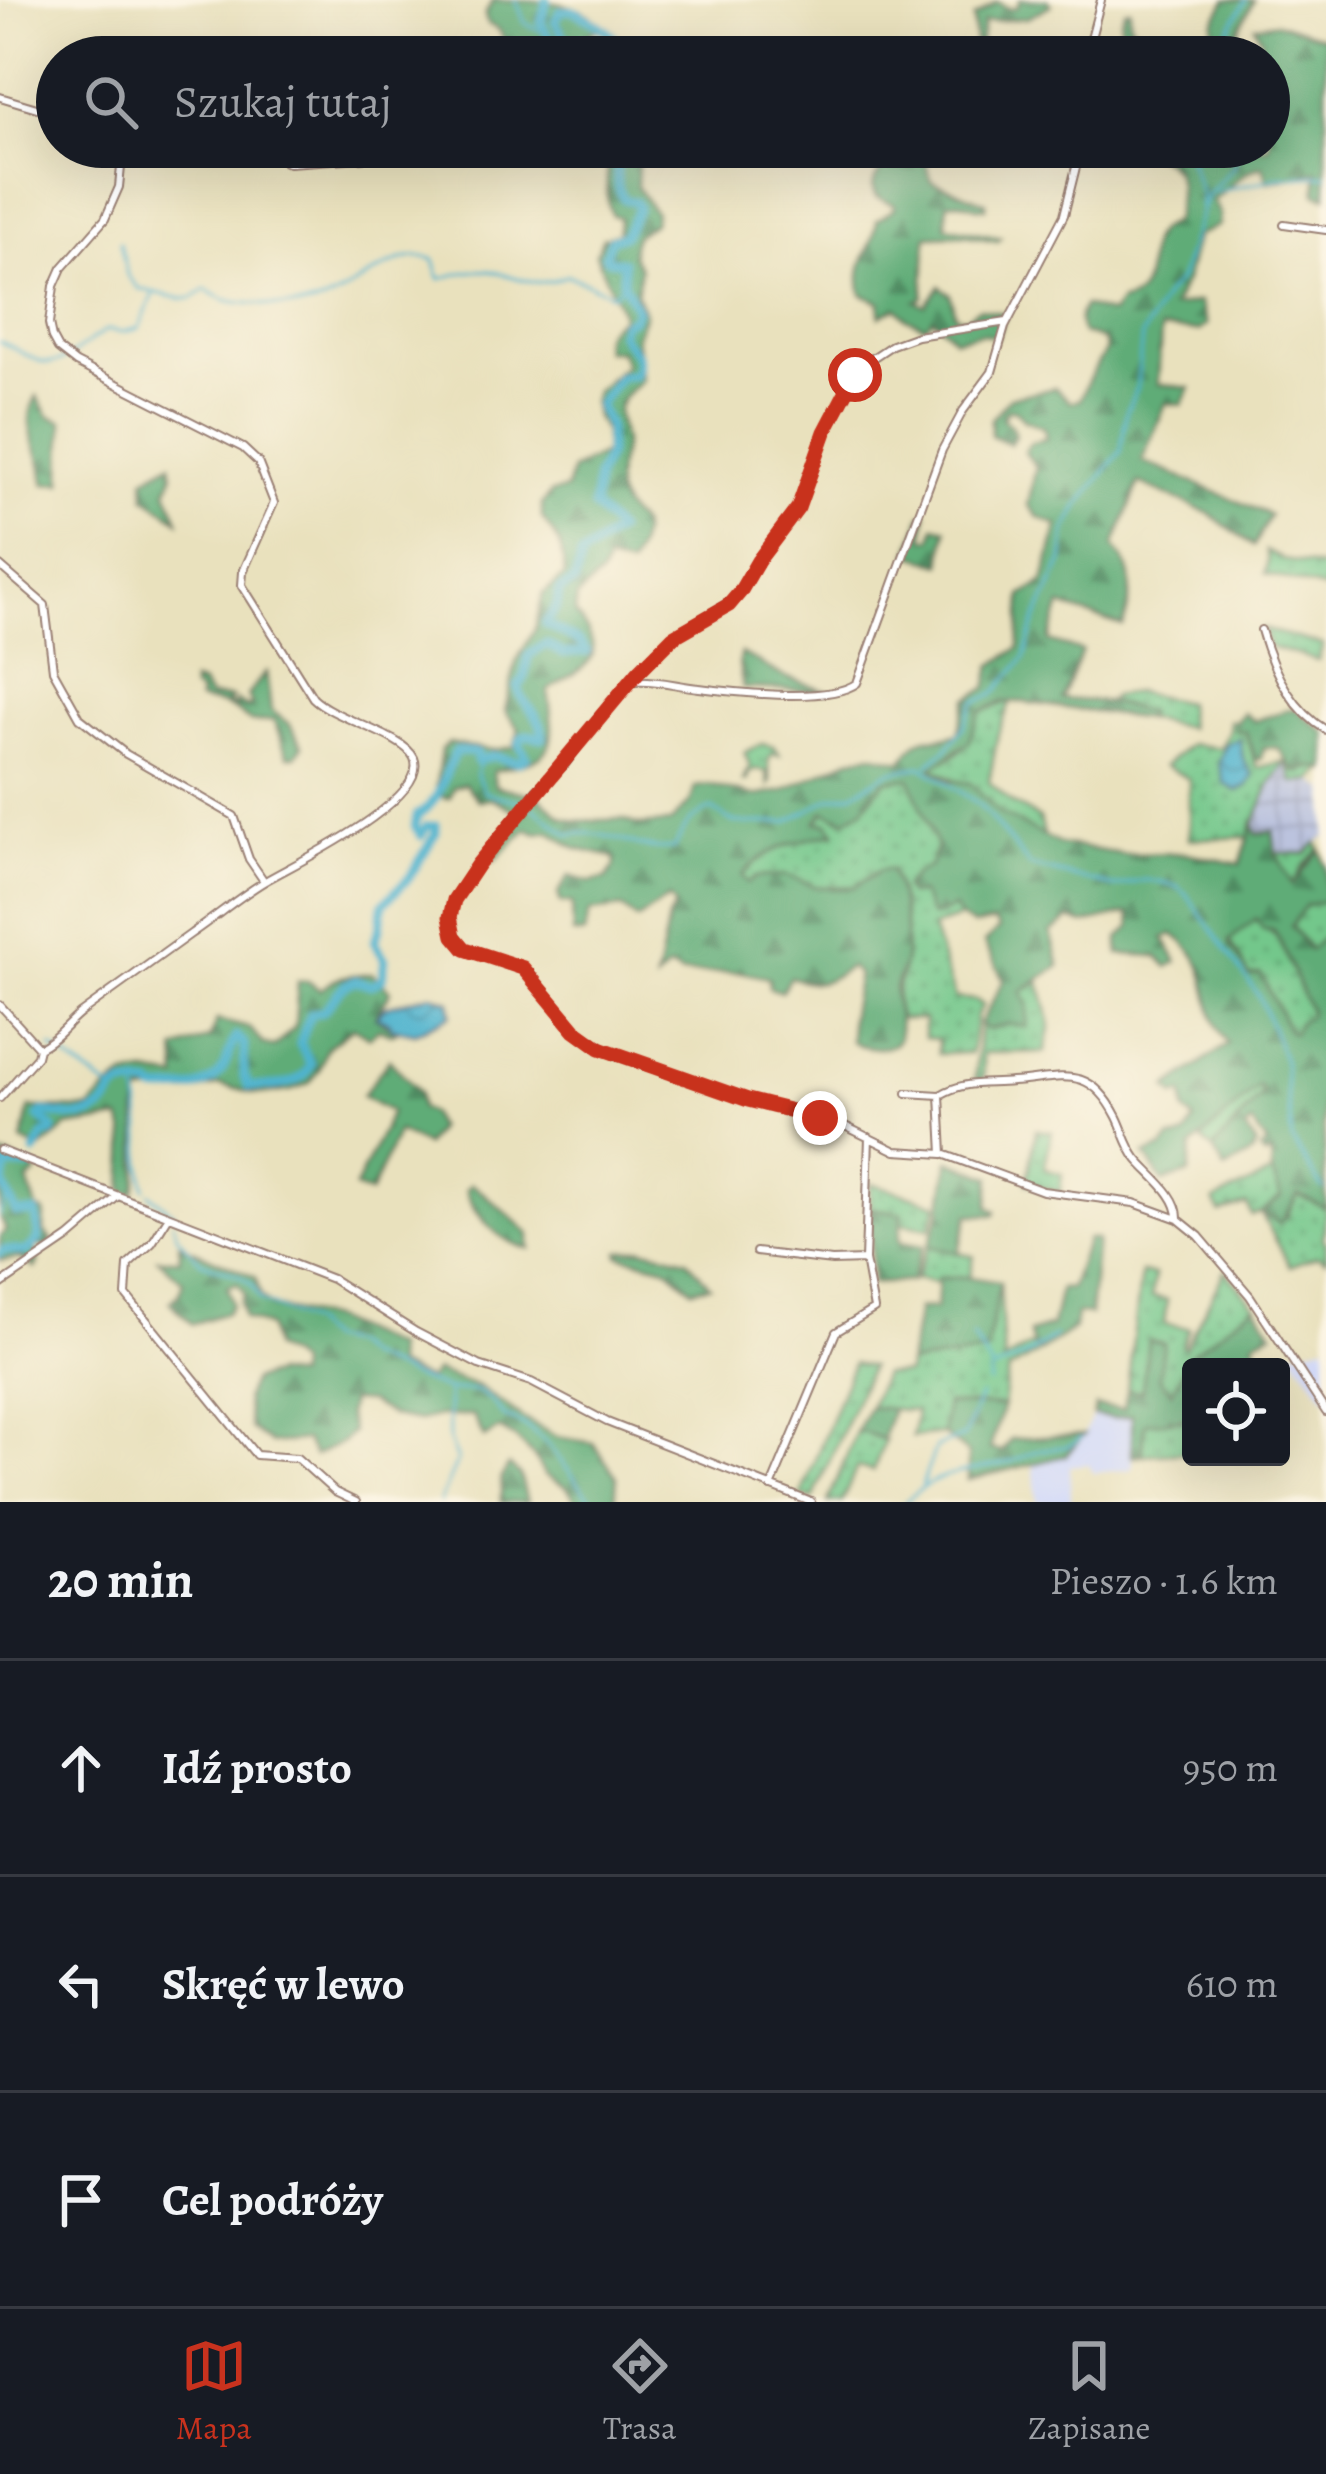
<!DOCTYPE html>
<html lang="pl">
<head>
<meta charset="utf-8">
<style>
	:root { --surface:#171b24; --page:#242831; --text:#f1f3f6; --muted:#9ea1a6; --line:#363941; --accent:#c8321e }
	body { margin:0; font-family:Alegreya,serif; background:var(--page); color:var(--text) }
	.controls { position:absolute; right:36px; bottom:36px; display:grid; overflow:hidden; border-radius:12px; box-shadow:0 12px 48px #0002 }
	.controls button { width:108px; height:108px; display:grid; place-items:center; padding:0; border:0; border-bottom:3px solid var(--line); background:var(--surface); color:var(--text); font:60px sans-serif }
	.stop { position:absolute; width:36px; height:36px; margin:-27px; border:9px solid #c8321e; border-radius:50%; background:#fff }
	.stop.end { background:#c8321e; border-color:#fff; box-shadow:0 3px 12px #0008 }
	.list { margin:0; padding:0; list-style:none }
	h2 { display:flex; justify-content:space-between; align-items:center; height:156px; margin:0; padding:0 48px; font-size:51px }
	h2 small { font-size:39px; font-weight:400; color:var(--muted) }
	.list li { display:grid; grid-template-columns:78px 1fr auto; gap:36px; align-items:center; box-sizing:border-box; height:216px; padding:0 48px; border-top:3px solid var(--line) }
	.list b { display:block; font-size:45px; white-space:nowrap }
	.list em { font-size:39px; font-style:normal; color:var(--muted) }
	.icon { flex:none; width:66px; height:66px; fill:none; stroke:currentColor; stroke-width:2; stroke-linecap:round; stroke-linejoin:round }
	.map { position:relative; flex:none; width:1326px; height:1502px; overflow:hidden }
	.search { position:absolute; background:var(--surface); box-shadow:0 12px 48px #0002; left:36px; right:36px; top:36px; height:132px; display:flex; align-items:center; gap:30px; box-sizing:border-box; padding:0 42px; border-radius:66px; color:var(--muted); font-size:45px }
	.sheet { height:804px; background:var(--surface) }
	nav { display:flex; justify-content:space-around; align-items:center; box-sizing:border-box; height:168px; border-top:3px solid var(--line); background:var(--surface); font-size:33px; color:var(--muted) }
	nav a { display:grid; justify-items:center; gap:6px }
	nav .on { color:var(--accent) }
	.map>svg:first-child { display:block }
</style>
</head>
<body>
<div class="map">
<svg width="1326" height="1502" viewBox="0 0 1326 1502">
	<defs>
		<pattern id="industrial-grid" width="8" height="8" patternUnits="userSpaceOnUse" patternTransform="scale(3)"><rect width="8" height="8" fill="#bbc3de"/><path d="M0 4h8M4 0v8" fill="none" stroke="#a2a7bf"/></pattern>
		<pattern id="green-dots" width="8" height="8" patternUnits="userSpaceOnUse" patternTransform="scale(3)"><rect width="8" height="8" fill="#73c78b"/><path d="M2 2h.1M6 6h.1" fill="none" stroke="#65aa78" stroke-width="1.8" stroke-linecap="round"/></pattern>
		<pattern id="forest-firs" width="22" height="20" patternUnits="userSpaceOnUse" patternTransform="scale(3)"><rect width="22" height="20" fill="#5eac77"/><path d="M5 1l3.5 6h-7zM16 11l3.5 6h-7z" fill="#508b62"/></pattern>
		<pattern id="water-waves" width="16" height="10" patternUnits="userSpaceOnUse" patternTransform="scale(3)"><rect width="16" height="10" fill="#4fb3ce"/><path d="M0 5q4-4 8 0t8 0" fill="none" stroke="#4491a7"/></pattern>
	</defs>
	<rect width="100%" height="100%" fill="#fcf5e5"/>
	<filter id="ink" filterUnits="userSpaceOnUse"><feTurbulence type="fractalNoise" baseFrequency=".00833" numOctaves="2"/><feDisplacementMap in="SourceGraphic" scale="24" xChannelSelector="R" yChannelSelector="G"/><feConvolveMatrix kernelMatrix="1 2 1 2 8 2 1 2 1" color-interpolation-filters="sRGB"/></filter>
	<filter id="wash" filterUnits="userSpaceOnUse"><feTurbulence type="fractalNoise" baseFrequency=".004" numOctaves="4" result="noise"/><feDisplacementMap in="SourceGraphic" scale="48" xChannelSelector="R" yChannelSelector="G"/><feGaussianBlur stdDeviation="2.7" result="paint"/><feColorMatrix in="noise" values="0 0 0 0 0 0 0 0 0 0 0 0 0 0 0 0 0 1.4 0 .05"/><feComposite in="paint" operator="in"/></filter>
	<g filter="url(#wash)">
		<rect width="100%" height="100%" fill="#e9e1bd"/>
		<path fill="#d1d9f9" d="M1326 1344V1398L1291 1351Z
			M1093 1415 1114 1418 1132 1415 1133 1469 1092 1473 1089 1464 1070 1466 1071 1502H1037L1033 1462 1065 1456 1080 1442Z"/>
		<path fill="url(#industrial-grid)" d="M1287 761 1294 783 1311 779 1326 790V836L1306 854 1276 853 1273 831 1256 834 1253 823 1271 783Z"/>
		<path fill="url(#green-dots)" stroke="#5e735b" stroke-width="3" d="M1266 551 1285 560 1326 568V590L1265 574 1268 560Z
			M1263 629 1323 645 1318 661 1269 647Z
			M1135 692 1186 703 1188 728 1146 719V711L1109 702 1112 696Z
			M1011 701 998 734 989 782 1012 803 1040 819 1045 839 999 813 977 790 932 768 933 764C970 754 965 739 980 712Z
			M1229 721H1236V731L1246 732 1257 768 1287 761 1295 772 1314 767 1324 769 1313 781 1294 783 1286 762 1271 783 1249 837 1189 839V779L1164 766 1190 744 1220 748 1229 731Z
			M762 744 775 747 780 755 772 754 768 761 771 782 769 785 767 772 755 769 748 774V780L743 781 750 766 744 752Z
			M894 777 911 778 937 847 931 866 914 875 921 893 954 907 959 918 932 928 955 998 976 1000 983 1005 977 1015 971 1053 938 1054V1039L924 1038V1019H900C891 996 900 985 904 963 909 933 902 893 885 869L854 887H816L786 875 748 883 742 876C761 849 802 839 834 833L816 822 820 814 830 811 839 818 862 810 879 785Z
			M1317 843 1320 849 1304 865 1292 886 1276 853 1305 854Z
			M1326 901V935L1310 951 1291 926 1306 905Z
			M1257 918 1279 940 1309 1010V1016L1299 1022 1294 1032H1289L1261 974 1250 977 1229 940Z
			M1040 982 1051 1025 1045 1052 983 1053 984 1081 975 1079 980 1024 989 1030 1008 1024 1021 991Z
			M1259 1086 1263 1093 1213 1150 1203 1142 1204 1136Z
			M1036 1130 1052 1132 1044 1169 1062 1174 1060 1192 1027 1183Z
			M1272 1173 1281 1197 1262 1213 1286 1218 1297 1195 1326 1208 1323 1240 1326 1242V1260L1317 1256 1290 1266 1261 1213 1251 1215 1247 1204 1220 1213 1214 1201Z
			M871 1183 938 1204 930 1228 900 1223 901 1213 870 1208Z
			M928 1246 974 1256 969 1277 938 1278 937 1283 915 1279Z
			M1225 1270 1255 1305 1191 1354 1173 1393 1159 1378 1142 1391 1127 1390 1141 1273 1155 1275 1152 1297 1167 1300 1164 1324 1189 1328 1182 1345 1185 1348Z
			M1000 1282 1004 1361 1033 1345 1041 1351 1008 1371 1003 1406 947 1404 943 1434 912 1437 916 1411 869 1407 883 1374H907L908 1364 986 1353Z
			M853 1363 870 1367 813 1499 801 1495Z
			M1191 1418V1452L1142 1455 1145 1423Z
			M857 1430 885 1440 873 1471 857 1467 842 1502H828Z"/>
		<path fill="url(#forest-firs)" stroke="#546651" stroke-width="3" fill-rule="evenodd" d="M493 0C554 0 603 0 620 57H606L608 39 604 32 596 29 584 37 572 57H556L536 48 506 46 500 31 487 23 485 15Z
			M1019 0H1048L1051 5 1027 18 984 22 980 44 975 43 973 18 997 2 1011 9 1018 6Z
			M1226 0H1254L1238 31 1241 57H1212L1214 22Z
			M1130 9V24L1149 40H1154L1160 30 1165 33 1168 43 1162 57 1120 54 1121 20 1125 10Z
			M1276 22 1326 38V197L1316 193 1318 171 1268 182 1263 166C1244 169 1229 189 1213 201L1220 214 1219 225 1196 237 1186 279 1172 307 1199 302 1207 325 1199 331 1161 329 1158 384 1191 388 1182 405 1166 403 1142 461 1270 515 1254 546 1210 514 1139 483 1114 547C1138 573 1132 595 1123 626L1061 606 1049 641 1082 651 1062 699 1109 702 1147 712 1146 719 1022 702H1003L980 712 969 742 932 768 949 780 970 783 999 813 1060 844 1122 854 1186 853 1240 864 1253 823 1256 834 1273 831 1276 853 1292 885 1320 849 1326 869V901L1306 905 1291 926 1310 950 1326 935 1323 1104 1326 1208 1298 1195 1280 1224 1261 1213 1281 1197 1272 1173 1271 1154 1264 1156 1260 1150 1267 1144 1252 1123 1246 1129 1256 1144 1252 1154 1225 1170 1213 1150 1263 1093 1259 1086 1192 1147 1189 1174 1163 1182 1145 1155 1163 1148 1170 1139C1186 1140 1188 1133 1194 1120L1185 1112 1183 1094 1175 1096 1167 1088 1228 1044C1198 1006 1220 966 1173 934L1164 938 1177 962 1168 967 1157 956 1119 954V938L1131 927 1129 913 1084 924 1070 919 1051 933 1060 966 1021 991 1028 1004 1027 1027 1008 1024 988 1030 980 1024 1004 980 984 943 999 929 994 922 974 926 959 918 954 908 931 917 921 893 908 895 904 887 914 875 930 866 937 847 910 778 884 781 862 810 844 820 825 811 816 822 828 823 835 833C803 839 762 849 742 876L748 883 756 877 786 875 817 887H854L880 870 890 869C902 894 909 936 904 963 902 972 896 980 895 990 892 1012 916 1049 877 1048 866 1047 861 1047 851 1041L850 1020 858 974 850 967C824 983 820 987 790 977L781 992 769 988V978L742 972 681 974 668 968 656 980 668 919 675 906 669 898 637 920 622 908 590 912 584 934H573L572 903H561L558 894 569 876 590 882 606 879 615 866 614 857 577 849 549 831 538 833 527 829 494 861 489 858 490 853 525 812 523 808 512 809 494 799 478 800 465 784 454 787 450 797 444 798 436 786 441 750 449 743 493 750 514 747 519 729 505 711 516 662 535 629 543 594 565 576 560 544 542 518V504L551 493 566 490 572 470 605 453 604 430 595 417 593 401 595 392 625 365 620 351 605 350C600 333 608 327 621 318V310C613 292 602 273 596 253L603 238 618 233 619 217 612 215C604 199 606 164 613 147H639L637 187 655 213 653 223 635 236 632 245V255L640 268 636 295 645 313 636 337 642 379C637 387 627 391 622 399 612 414 624 430 623 446 621 460 613 479 617 493 629 534 658 508 629 567L607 561 601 575 577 597 575 613C614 663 583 664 548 691 558 756 552 758 493 771L495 786 538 796 562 817 576 821 623 819 638 825 670 823 691 801 695 787 709 785 754 796 783 791 851 758 872 754 902 761C928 723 927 746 958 733L967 699 987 688 992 666 1019 648 1022 596 1044 582 1058 525 1038 517 1028 505 1036 467 1024 451 1031 442 1046 439 1044 428 1023 419 1016 410H1007L1002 418 1011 425 1015 435 1010 444 991 435V419L1010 397 1055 388 1071 402 1080 400C1087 381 1094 368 1106 350L1103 340 1082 333C1077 324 1078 314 1084 306L1111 314 1120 302C1161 296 1137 252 1159 230 1163 226 1170 224 1174 220 1183 178 1180 162 1138 147H1269V57H1255L1262 41 1255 26ZM1256 919 1263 929 1273 930 1279 939 1309 1010V1016L1299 1021 1294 1032H1289L1261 974 1250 976 1229 941Z
			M905 147H942L943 156 925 161 932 181 986 202V208C972 209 963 198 948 203L946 226 1001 237 998 241 964 235 927 236 923 297 916 301 925 305 940 286 950 294 955 315 965 318 979 308 1006 314 996 337 981 333 955 339 933 318 925 326 906 318 897 307 880 316V302L862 294C853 260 874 252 877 220L895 208 894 204 876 197C868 184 878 172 889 164L892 170 899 163 898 157Z
			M37 396 49 416 63 421 62 483 45 484C43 451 18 428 37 396Z
			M171 463 173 475 167 490 179 520 145 497V478Z
			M927 514 924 537 932 539 935 526 947 529 942 564 909 554 922 515Z
			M741 653 785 677 828 691 743 688 739 663Z
			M266 672 271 710 290 725 302 746 296 756H288L273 720C240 725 253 719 228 707 219 702 208 703 198 700L200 694 192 689V682L202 685 209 697 231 698 228 703 236 707V701L247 707 252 705 247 696Z
			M1290 709H1296L1326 733V770L1314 767 1295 772 1278 748 1263 747 1261 759 1256 760 1246 732 1236 731V721L1243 713 1254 721Z
			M372 973 391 991 375 1017 396 1031 392 1034 378 1029 370 1037 353 1027 327 1048 319 1071 309 1083 290 1091 256 1094 220 1085 186 1093 159 1091 140 1095C132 1122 144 1174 133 1194L123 1190C123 1166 129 1142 121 1119L67 1127 40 1150 22 1141 30 1108 90 1109 108 1089 126 1077 147 1074 178 1079 176 1050 210 1038 217 1020 250 1028 264 1045 274 1047 295 1027 298 981H308L320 990C341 973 345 977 372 973Z
			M389 1059 419 1092 420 1108 430 1113 437 1128 425 1146 398 1131 370 1194 355 1188 391 1112 362 1096Z
			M0 1156 10 1157 37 1173 28 1181 37 1209 45 1213 44 1232 52 1240 49 1247 35 1245 38 1263 35 1268 21 1258 0 1260V1236L6 1230 0 1217Z
			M949 1160 991 1177 989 1207 996 1211 995 1215H969L958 1253 928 1246 941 1210Z
			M471 1184C481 1189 519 1224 530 1234V1249C502 1244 473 1216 466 1189Z
			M870 1208 902 1213 899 1242 923 1246 911 1281 872 1284Z
			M1087 1239 1097 1240 1090 1315 1076 1314 1074 1329 1041 1351 1033 1345 1029 1333 1052 1326 1060 1289 1071 1288Z
			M179 1244 255 1277 261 1297 271 1307 331 1319 394 1348 395 1366 428 1380 435 1371 481 1388 524 1419 557 1437 593 1443 617 1477 615 1502H577L567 1487 544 1475 535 1458 515 1438 499 1429 484 1438 473 1416H440L419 1421 392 1416 369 1402 350 1401 347 1414 352 1432 343 1442 314 1456 305 1440 271 1444 250 1428 245 1398 253 1380 275 1374 296 1377 297 1365 289 1357 273 1349 268 1327 244 1318 240 1303 244 1293 237 1284 227 1287 232 1304 226 1313 192 1324 170 1302 179 1294 183 1282 158 1259H180Z
			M642 1248 687 1259 710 1285 692 1289 666 1267 619 1255V1251Z
			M969 1277 1000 1282 986 1353 908 1364 918 1309 936 1308 938 1278Z
			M1255 1305 1273 1332 1254 1341 1260 1359 1243 1367H1191V1418L1145 1423 1142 1455 1132 1456V1415L1114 1418 1093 1415 1096 1406 1124 1409 1127 1390 1142 1391 1148 1340 1164 1343 1159 1378 1172 1392 1191 1354Z
			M946 1404 1003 1406 990 1449 1002 1451 1011 1439 1084 1435 1065 1456 968 1480V1454L943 1434Z
			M869 1407 892 1409 882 1439 857 1430Z
			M509 1465 520 1475 527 1502H501V1479Z"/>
		<path fill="url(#water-waves)" stroke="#4c697c" stroke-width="3" d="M1240 739 1243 759 1253 776 1247 787 1237 791 1224 783 1219 763 1226 744Z
			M431 994 450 1001 451 1015 415 1033 392 1028 389 1022 376 1017 386 1006Z"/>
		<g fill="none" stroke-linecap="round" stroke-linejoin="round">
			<path stroke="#4fb3ce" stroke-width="3" d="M516 0 525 23 543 32
				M1148 33V57
				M1228 57 1226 35 1246 0
				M1185 147 1201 195V209
				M1216 192 1277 178 1326 175
				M120 242 127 275 139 289 183 299 193 298 206 289C225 303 235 302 257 304 278 307 302 309 323 302 354 292 400 244 434 260L440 279C456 274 473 269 490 271 520 276 537 291 567 275L613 294 623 283
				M0 342C22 349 41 372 65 359
				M71 355 106 330 123 332 139 328 154 294
				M481 761 476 773 485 793 523 802
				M928 764 947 749 964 726 974 702 993 695 1025 658 1035 622 1063 561 1066 531 1080 504 1121 451 1126 413 1137 386 1142 336 1166 294 1180 279 1201 211 1209 193 1235 165 1236 147
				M531 806 570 835C607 826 640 855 675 848 682 829 692 815 712 809L730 821 746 824 788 822 828 799 854 793 889 772 921 766 979 804 1030 866 1114 887 1146 880 1162 883 1178 887 1188 896 1259 996 1284 1060 1292 1140 1323 1189
				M52 1048 113 1091
				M136 1085C145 1118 137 1154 145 1188
				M149 1193 173 1213
				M0 1215 7 1197
				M173 1222 177 1236 201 1262 239 1276 251 1284 261 1301 308 1322 327 1340 351 1345 365 1357 421 1380 448 1390 478 1391 491 1400
				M972 1337 991 1367 989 1383
				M994 1370 1026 1356 1055 1336
				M493 1402 504 1417C544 1427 567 1473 594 1502
				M922 1485 936 1447 964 1437 980 1396
				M440 1502 457 1461 449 1441 448 1390
				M905 1502C935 1471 971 1472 1010 1462 1020 1459 1028 1454 1037 1451 1054 1446 1067 1451 1081 1438"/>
			<path stroke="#4fb3ce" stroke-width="9" d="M547 0 541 22 553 45 566 47V40L555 21 560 11 572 10C582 14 608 30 614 37L612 57
				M35 1152 44 1135 52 1132 53 1128 39 1117 43 1112C60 1115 76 1120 93 1114 121 1103 97 1081 152 1087L155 1091C181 1091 212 1092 225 1064 229 1055 231 1045 236 1037L244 1044V1076L249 1087C271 1087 303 1087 311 1064L300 1044 310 1014 323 1011C336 998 337 987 356 980L371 985 382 979 385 959 374 941 380 928 383 904 409 878 436 833V826H427L421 836 415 826 417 815C443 801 442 774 456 751L477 753V761L493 756 518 762 527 757 519 744 521 738 528 735 543 738C542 711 522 708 518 687L524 679 528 656 546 644 563 654 587 652 579 642 545 624 557 606 559 591 575 582 581 557 617 531 593 507 597 477 608 454V425L598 405 620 376 635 375C644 351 629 351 620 333L623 323 633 318 637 310 623 283V262L608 260 605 255 611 239 624 235 638 208 635 202 624 199C612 181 617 165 623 147
				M0 1253 3 1250 26 1252 39 1239 36 1213H16L3 1185 7 1166 30 1167"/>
		</g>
	</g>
	<g filter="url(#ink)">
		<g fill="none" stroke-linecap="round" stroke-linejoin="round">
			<defs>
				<path id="minor" d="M1086 57 1101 0
					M0 97 57 114
					M142 147 185 159 197 147
					M281 147 285 162 289 163 528 147
					M1284 224 1326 230
					M1007 322 917 336 892 345 865 363 825 432 798 508 758 561 736 598 672 637 596 720 566 763 536 790 469 876 452 905 451 928 465 949 529 972 575 1030 615 1055 769 1107 843 1125 896 1151 943 1154 1043 1191 1134 1203 1178 1219 1199 1236 1250 1296 1326 1412
					M0 566 45 605 53 670 80 718 126 754 234 816 249 859 264 881
					M1261 630C1272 669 1291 709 1326 730
					M634 681C658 679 676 686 699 688 735 692 829 704 857 683L942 450 963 411 992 372 1005 327 1064 215 1081 147
					M0 1005 39 1048
					M907 1093 940 1095
					M0 1098 37 1056 39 1048C56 1040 67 1024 81 1013 118 986 155 960 192 933 217 916 241 895 267 880 296 863 431 799 414 758 404 735 334 719 313 698L242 585 243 572 274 503 258 462 243 448 76 363 58 349 52 338 49 324 54 286 62 268 105 219 119 187 123 147
					M0 1150 332 1279 416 1332 479 1365 531 1382 607 1422 811 1502
					M943 1154 940 1095C966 1080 984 1085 1012 1082 1060 1079 1089 1062 1117 1117 1124 1131 1127 1146 1137 1159 1151 1176 1179 1195 1178 1219
					M169 1216 152 1243 128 1265 126 1295 256 1455 297 1458 335 1492 356 1502
					M756 1252 832 1261 865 1260
					M0 1285 69 1238 117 1197
					M771 1487 836 1332 874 1309 865 1260 869 1137"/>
			</defs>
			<use href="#minor" stroke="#9a8074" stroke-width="10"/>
			<use href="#minor" stroke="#fff" stroke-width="6"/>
		</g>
	</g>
	<g fill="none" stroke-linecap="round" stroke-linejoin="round" filter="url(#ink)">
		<path stroke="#c8321e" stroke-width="15" d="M820 1118 748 1100 600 1048 575 1030 523 968 465 949 454 936 450 917 454 900 478 864 639 671 673 637 729 605 740 592 758 561 798 508 825 432 855 375"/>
	</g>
</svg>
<div class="controls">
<button><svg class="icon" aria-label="locate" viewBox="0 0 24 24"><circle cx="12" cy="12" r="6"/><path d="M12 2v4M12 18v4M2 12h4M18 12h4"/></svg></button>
</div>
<div class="stop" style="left:855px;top:375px"></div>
<div class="stop end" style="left:820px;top:1118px"></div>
<div class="search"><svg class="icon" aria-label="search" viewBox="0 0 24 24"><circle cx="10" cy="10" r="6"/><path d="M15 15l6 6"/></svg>Szukaj tutaj</div>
</div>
<section class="sheet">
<h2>20 min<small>Pieszo · 1.6 km</small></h2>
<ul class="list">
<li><svg class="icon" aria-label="ahead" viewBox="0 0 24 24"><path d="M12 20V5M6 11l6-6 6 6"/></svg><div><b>Idź prosto</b></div><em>950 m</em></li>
<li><svg class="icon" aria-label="left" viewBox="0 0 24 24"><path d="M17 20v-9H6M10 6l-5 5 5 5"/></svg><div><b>Skręć w lewo</b></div><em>610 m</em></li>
<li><svg class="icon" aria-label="arrive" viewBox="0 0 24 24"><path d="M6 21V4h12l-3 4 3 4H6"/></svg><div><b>Cel podróży</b></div></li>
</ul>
</section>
<nav>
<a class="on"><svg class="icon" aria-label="map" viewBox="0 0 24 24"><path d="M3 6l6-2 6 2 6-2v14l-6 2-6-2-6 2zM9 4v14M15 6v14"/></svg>Mapa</a>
<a><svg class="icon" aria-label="directions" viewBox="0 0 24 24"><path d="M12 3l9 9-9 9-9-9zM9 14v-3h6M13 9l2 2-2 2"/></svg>Trasa</a>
<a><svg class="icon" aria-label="saved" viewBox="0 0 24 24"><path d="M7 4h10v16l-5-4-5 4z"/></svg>Zapisane</a>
</nav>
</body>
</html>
